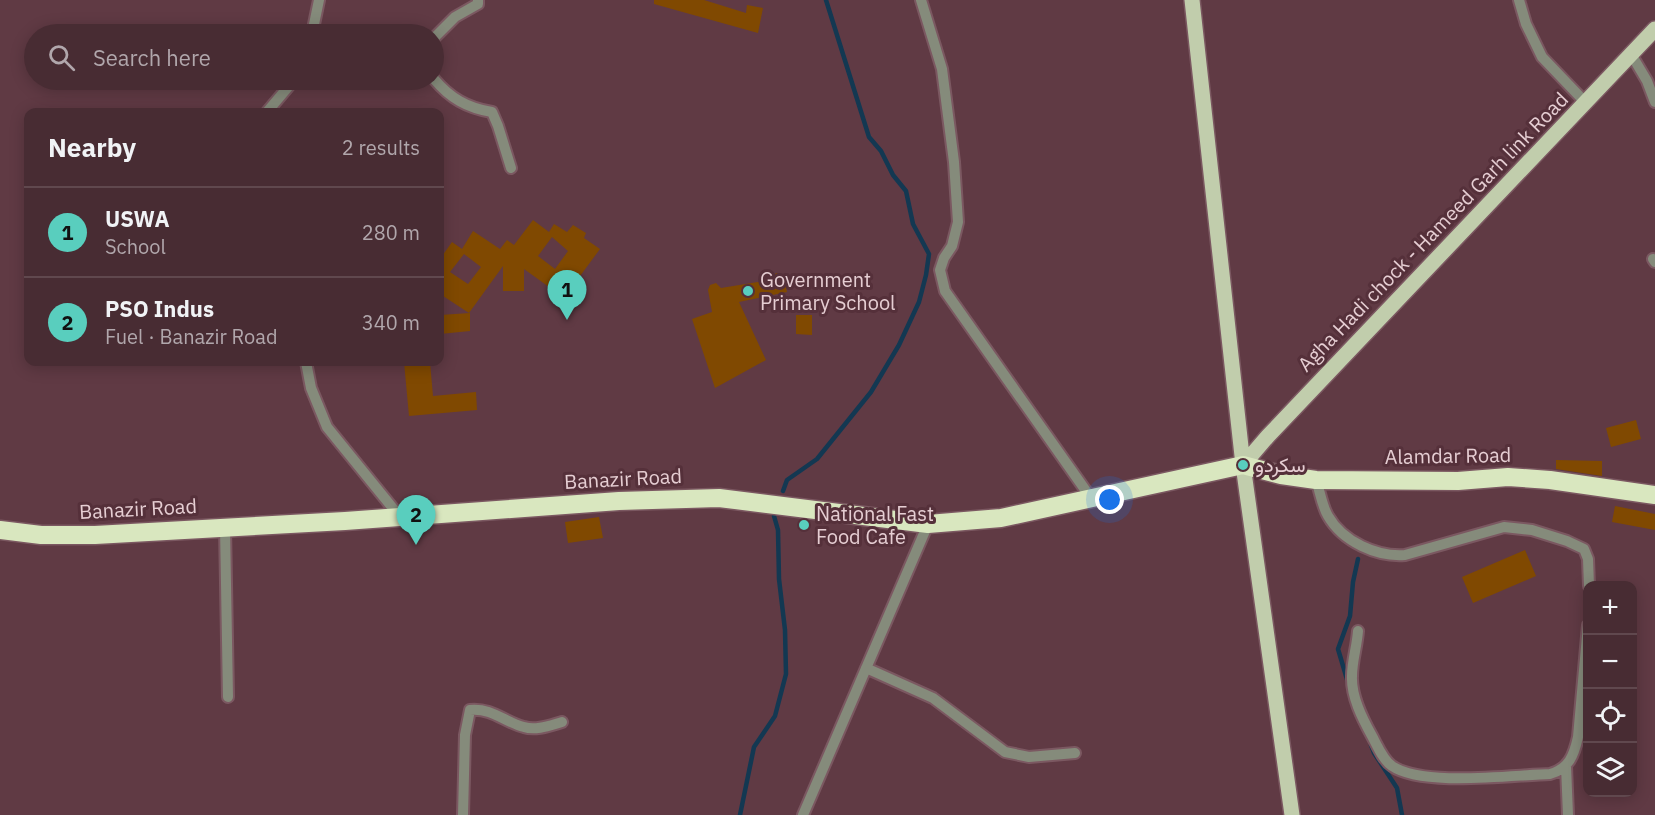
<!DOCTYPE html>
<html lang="en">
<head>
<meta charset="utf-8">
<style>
	:root { --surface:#482c33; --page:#4f343b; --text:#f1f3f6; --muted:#b1a7ac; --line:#60484e; --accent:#59cebe }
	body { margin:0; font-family:"IBM Plex Sans",Vazirmatn,sans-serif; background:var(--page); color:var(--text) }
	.controls { position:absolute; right:18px; bottom:18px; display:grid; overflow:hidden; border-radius:12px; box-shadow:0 3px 15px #0003 }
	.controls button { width:54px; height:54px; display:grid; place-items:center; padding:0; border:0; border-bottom:2px solid var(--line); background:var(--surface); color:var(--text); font:30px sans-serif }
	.you { position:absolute; left:1110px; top:500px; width:21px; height:21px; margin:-15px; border:4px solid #fff; border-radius:50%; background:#1a73e8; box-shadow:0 0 0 9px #1a73e833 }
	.badge { display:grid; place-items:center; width:39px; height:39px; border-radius:50%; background:var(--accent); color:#111; font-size:20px; font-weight:700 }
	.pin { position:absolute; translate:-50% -50px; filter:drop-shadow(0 2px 3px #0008) }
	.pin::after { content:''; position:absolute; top:32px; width:21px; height:18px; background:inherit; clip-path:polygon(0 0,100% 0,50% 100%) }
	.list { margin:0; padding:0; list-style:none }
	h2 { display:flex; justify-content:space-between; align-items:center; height:78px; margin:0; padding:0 24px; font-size:26px }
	h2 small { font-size:20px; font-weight:400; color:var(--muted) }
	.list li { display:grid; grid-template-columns:39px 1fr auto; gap:18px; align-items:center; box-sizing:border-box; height:90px; padding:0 24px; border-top:2px solid var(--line) }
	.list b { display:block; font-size:22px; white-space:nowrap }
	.list p { margin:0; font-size:20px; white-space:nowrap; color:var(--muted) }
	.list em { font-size:20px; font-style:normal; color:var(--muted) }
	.icon { flex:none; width:33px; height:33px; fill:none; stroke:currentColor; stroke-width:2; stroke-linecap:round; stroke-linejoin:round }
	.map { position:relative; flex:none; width:1655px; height:815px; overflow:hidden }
	.search { position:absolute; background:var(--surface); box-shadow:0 3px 15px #0003; left:24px; top:24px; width:420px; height:66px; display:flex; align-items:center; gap:15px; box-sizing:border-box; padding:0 21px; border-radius:33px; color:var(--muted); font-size:22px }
	.panel { position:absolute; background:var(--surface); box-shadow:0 3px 15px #0003; left:24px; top:108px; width:420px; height:258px; border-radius:12px }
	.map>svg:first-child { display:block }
</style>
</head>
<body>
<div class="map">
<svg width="1655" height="815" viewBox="0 0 1655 815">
	<rect width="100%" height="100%" fill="#603a44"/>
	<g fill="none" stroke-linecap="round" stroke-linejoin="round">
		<path stroke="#133852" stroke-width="4.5" d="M783 491 787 480 817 459 871 392 899 345 919 302 926 275 929 254 913 224 906 191 893 175 881 151 869 137 826 0
			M1349 686 1338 649 1350 616 1353 582 1358 559
			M1371 745 1374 753 1397 788 1402 815
			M740 815 754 747 775 716 786 674 785 630 779 579 778 530 774 516"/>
	</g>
	<path fill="#804901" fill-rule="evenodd" d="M654 0H704L746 13 747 5 763 8 758 33 654 4Z
		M533 220 549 232 554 224 567 232 573 225 586 233 584 238 600 249 569 291 553 280 549 287 524 269V291H503V266L469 313 440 294V259L452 242 462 249 473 231 500 249 507 240 514 245ZM552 237 568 251 555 269 538 256ZM464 254 481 267 468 284 450 272Z
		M776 273 780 274 784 278 787 292 739 302 766 360 715 388 692 319 712 312 708 290 710 285 716 283 721 288 771 280Z
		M470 313V331L440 334V315Z
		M796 315H812V335L796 334Z
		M404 362H430L433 396 476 392 477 410 409 416Z
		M1636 420 1641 439 1611 447 1606 428Z
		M1556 460 1602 461V476L1556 469Z
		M1615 506 1655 514V530L1612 522Z
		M599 517 603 538 568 543 565 522Z
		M1525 550 1536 576 1473 603 1462 577Z"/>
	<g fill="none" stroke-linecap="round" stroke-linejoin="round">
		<defs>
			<path id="minor" d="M921 0 942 69 954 162 958 222 952 246 944 258 940 270 945 291 1091 498
				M1519 0 1526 24 1542 57 1585 102
				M312 34 319 0
				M434 38 455 17 478 4V0
				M1631 54 1647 81 1655 102
				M434 79C450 98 467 108 492 112L498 126 511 168
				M267 112 294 80
				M1653 259 1655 262
				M306 362 311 388 327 427 400 517
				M1316 480C1320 491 1322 506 1328 516 1343 542 1377 557 1405 555L1504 527 1532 530 1567 541 1584 549 1588 559 1589 586
				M225 527 228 697
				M1358 631C1357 646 1352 661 1352 676 1351 696 1362 718 1372 736 1377 745 1383 760 1392 766 1422 787 1512 775 1550 774 1569 769 1574 755 1578 737L1588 625
				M866 668 933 698 1005 752 1029 757 1075 753
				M1566 766 1568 815
				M463 815 465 735 470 710C493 708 504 722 524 727 536 731 551 725 562 722
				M803 815 928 524"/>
			<path id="major" d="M1192 0 1243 465 1292 815
				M1243 465 1268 436 1655 29"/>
			<path id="highway" d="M0 530 41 535H95L345 521 619 501 719 498 928 524 1001 518 1243 465 1281 475 1316 480 1458 481 1508 477 1550 480 1655 495"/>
		</defs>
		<use href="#minor" stroke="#7b5861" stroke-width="14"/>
		<use href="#major" stroke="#7b5861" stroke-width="18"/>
		<use href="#highway" stroke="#7b5861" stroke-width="21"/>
		<use href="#minor" stroke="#858b7b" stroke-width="10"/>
		<use href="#major" stroke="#c1cdac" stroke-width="15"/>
		<use href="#highway" stroke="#d9e7bf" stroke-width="18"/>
	</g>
	<g fill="#59cebe" stroke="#55303a" stroke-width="2">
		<circle cx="748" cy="291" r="6"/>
		<circle cx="1243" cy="465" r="6"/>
		<circle cx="804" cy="525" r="6"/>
	</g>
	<g text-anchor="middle" stroke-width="6" stroke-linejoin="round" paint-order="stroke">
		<g font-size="20" fill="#e6ced3" stroke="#55303a">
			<text transform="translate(1433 232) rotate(-46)" y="7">Agha Hadi chock - Hameed Garh link Road</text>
			<text transform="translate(1448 456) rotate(-1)" y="7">Alamdar Road</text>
			<text transform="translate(623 479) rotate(-3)" y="7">Banazir Road</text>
			<text transform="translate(138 509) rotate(-3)" y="7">Banazir Road</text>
		</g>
		<g font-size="20" fill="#e6ced3" stroke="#55303a" text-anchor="start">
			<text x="760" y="287">Government<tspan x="760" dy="23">Primary School</tspan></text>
			<text x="1255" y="472">سکردو</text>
			<text x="816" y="521">National Fast<tspan x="816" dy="23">Food Cafe</tspan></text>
		</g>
	</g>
</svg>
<div class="controls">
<button>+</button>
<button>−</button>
<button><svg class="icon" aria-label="locate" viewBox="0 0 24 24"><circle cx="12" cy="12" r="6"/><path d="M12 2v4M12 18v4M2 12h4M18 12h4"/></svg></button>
<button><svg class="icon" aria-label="layers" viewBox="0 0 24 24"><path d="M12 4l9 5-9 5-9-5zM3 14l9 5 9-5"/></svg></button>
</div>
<div class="you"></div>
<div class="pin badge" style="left:567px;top:320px">1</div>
<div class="pin badge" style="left:416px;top:545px">2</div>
<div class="search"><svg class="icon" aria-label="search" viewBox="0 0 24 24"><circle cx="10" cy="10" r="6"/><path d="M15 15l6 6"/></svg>Search here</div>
<section class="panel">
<h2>Nearby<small>2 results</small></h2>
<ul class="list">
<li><span class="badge">1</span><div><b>USWA</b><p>School</p></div><em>280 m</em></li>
<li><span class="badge">2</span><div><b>PSO Indus</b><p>Fuel · Banazir Road</p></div><em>340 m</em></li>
</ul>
</section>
</div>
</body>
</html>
